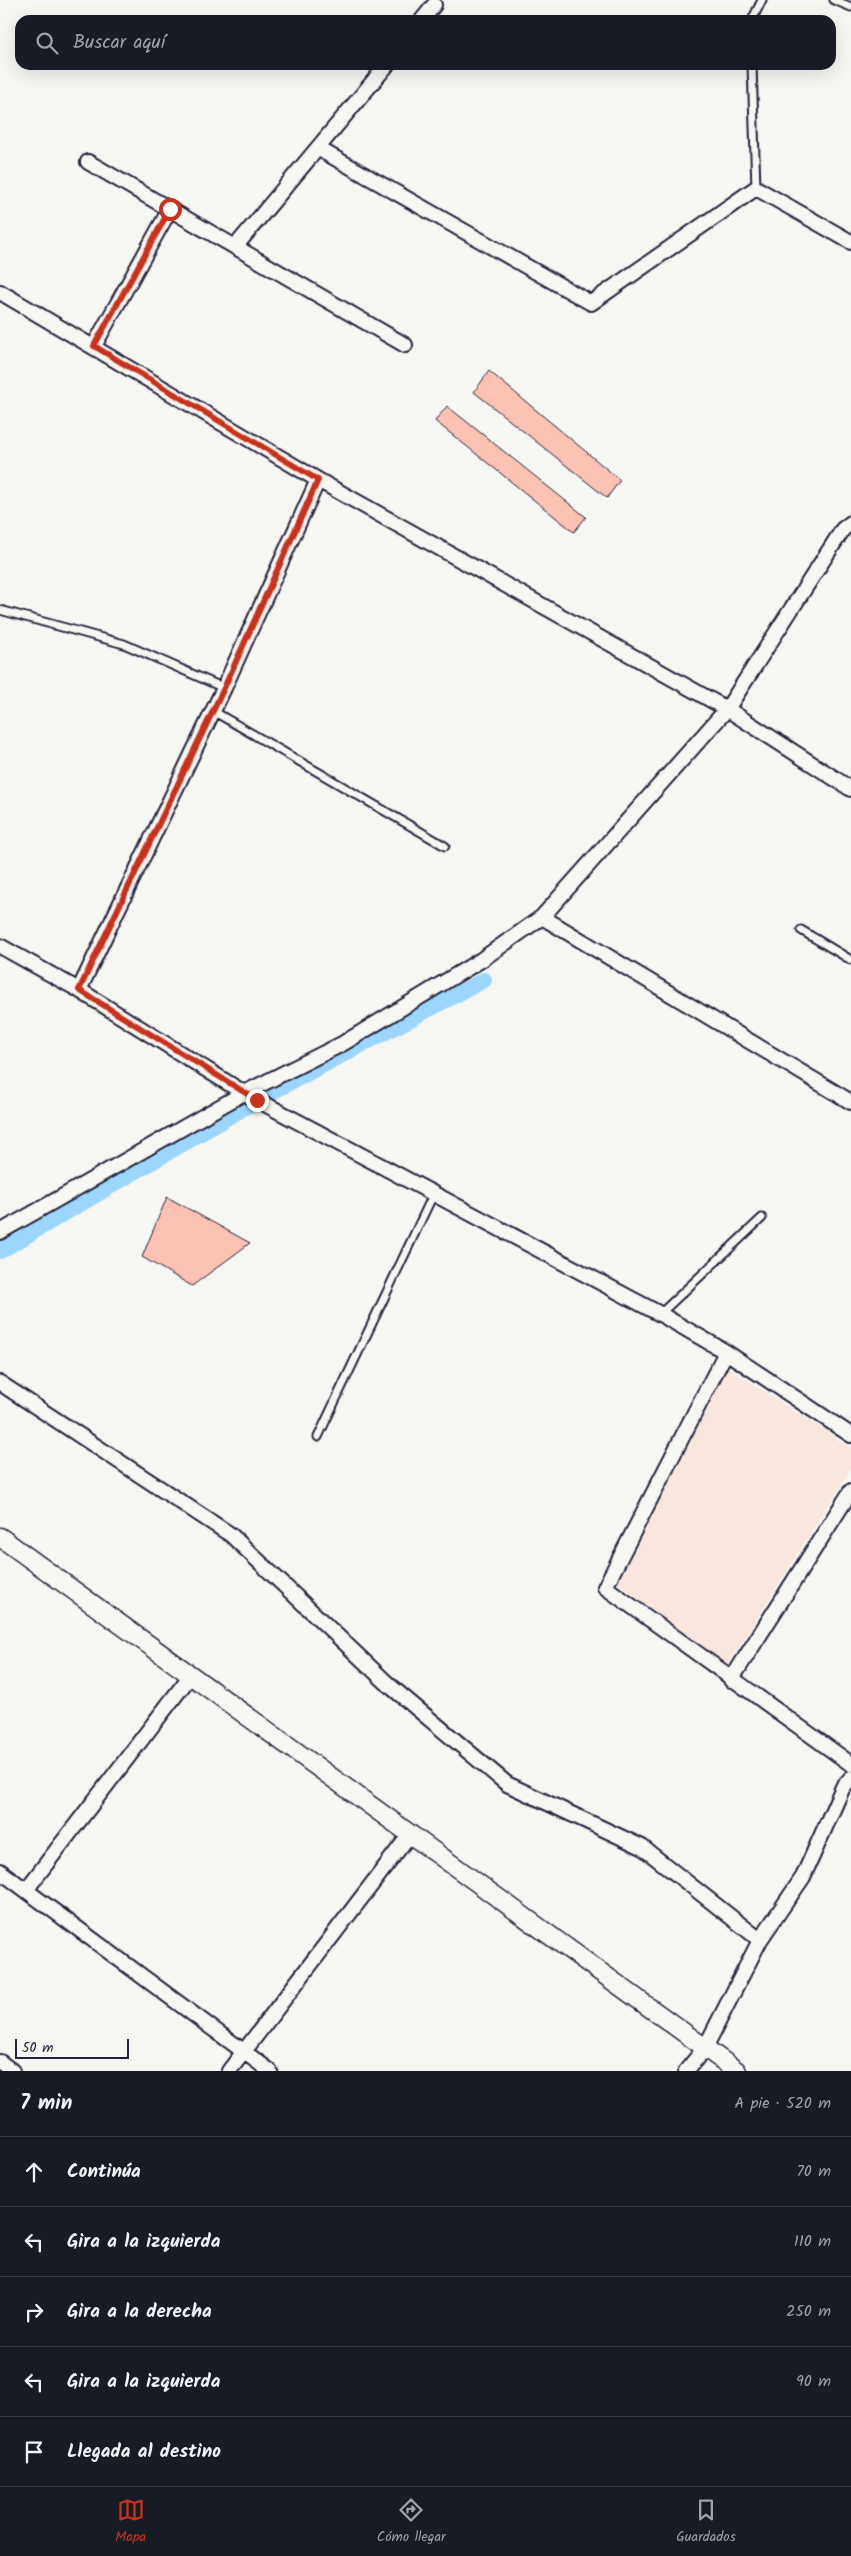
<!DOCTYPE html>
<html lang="es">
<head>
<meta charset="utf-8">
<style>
	:root { --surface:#171b24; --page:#20242c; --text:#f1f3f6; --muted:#9ea1a6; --line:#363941; --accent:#c8321e }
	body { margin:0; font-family:Kalam,sans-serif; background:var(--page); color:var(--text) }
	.scale { position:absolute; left:15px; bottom:12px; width:114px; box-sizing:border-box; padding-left:5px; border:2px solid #22223b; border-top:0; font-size:14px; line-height:18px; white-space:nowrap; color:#22223b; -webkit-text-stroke:4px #f6f6f2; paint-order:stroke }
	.stop { position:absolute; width:15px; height:15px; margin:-11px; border:4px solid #c8321e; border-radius:50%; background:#fff }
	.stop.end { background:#c8321e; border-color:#fff; box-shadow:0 1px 5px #0008 }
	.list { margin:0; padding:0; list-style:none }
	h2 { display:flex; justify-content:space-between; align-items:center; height:65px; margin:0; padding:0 20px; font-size:21px }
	h2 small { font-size:16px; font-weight:400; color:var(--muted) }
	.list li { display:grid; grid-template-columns:32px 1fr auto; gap:15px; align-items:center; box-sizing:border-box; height:70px; padding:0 20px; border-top:1px solid var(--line) }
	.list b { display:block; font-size:19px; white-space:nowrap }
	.list em { font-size:16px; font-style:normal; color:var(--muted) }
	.icon { flex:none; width:28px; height:28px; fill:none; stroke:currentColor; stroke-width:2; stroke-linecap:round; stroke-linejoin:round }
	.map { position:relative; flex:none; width:851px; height:2071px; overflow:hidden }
	.search { position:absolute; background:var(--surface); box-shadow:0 5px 20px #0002; left:15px; right:15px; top:15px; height:55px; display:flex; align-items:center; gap:12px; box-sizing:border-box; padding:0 18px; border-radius:15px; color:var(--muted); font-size:19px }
	.sheet { height:415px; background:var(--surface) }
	nav { display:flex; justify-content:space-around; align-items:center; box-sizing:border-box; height:70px; border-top:1px solid var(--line); background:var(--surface); font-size:14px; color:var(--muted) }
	nav a { display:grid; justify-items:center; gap:2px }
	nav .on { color:var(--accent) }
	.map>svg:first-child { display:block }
</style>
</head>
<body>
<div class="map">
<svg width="851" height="2071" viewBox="0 0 851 2071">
	<rect width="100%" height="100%" fill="#f6f6f2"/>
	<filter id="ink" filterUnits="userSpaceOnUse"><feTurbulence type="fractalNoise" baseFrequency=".02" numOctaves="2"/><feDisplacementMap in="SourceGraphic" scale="10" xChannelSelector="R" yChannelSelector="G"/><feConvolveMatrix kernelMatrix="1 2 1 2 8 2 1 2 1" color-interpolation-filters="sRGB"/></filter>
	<g filter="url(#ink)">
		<path fill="#f8e6df" d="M728 1368 851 1448V1469L727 1666 618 1583Z"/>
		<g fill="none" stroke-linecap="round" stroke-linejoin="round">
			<path stroke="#9cd6fc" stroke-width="16" d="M0 1251 257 1100 484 980"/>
		</g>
		<path fill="#fbc1b2" stroke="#22223b" d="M489 371 620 480 607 498 474 392Z
			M447 406 586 517 574 532 435 421Z
			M167 1197 250 1243 192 1286 142 1257Z"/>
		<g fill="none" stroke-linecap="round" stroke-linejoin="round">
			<defs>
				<path id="service" d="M834 0 851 7
					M752 20 762 0
					M752 65 756 188
					M0 610 124 644 224 688
					M213 711 445 846
					M801 930 851 960
					M660 1314 762 1218
					M318 1437 433 1195"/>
				<path id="minor" d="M422 20 434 5
					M319 149 591 303 756 188 851 242
					M88 162 405 345
					M235 247 387 65
					M0 292 318 480 727 709 851 789
					M94 346 170 209
					M542 917 851 1102
					M0 946 79 990 244 1093 660 1314 726 1352 851 1435
					M79 990 224 688 318 480
					M0 1232 244 1093 342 1044 481 960 542 917 727 709 843 529 851 523
					M726 1352 605 1587 851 1764
					M0 1383 231 1535 389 1685 507 1784 642 1847 760 1940
					M731 1680 851 1491
					M0 1871 270 2071
					M26 1890 191 1675
					M0 2062 12 2071
					M229 2071 411 1833
					M686 2071 705 2048 760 1940 803 1877 843 1787 851 1778"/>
				<path id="tertiary" d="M0 1537 737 2071"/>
			</defs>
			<use href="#service" stroke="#22223b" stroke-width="11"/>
			<use href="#minor" stroke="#22223b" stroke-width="18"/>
			<use href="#tertiary" stroke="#22223b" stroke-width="21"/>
			<use href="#service" stroke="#f6f6f2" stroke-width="7"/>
			<use href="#minor" stroke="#f6f6f2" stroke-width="14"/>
			<use href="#tertiary" stroke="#f6f6f2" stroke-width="18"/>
		</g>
	</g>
	<g fill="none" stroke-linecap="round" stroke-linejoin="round" filter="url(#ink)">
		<path stroke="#c8321e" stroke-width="6" d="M170 209 94 346 318 480 224 688 79 990 257 1100"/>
	</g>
</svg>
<div class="scale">50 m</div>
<div class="stop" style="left:170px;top:209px"></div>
<div class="stop end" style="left:257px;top:1100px"></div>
<div class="search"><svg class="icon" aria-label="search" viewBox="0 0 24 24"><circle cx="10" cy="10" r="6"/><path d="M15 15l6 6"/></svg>Buscar aquí</div>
</div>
<section class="sheet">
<h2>7 min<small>A pie · 520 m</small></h2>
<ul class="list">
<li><svg class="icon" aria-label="ahead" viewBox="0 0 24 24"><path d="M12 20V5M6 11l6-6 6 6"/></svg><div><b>Continúa</b></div><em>70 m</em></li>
<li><svg class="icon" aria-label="left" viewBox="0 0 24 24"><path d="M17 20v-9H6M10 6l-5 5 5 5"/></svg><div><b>Gira a la izquierda</b></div><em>110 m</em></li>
<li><svg class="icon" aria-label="right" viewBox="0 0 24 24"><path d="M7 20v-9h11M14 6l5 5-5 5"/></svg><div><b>Gira a la derecha</b></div><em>250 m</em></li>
<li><svg class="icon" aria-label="left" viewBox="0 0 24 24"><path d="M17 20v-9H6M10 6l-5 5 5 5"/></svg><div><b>Gira a la izquierda</b></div><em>90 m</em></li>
<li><svg class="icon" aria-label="arrive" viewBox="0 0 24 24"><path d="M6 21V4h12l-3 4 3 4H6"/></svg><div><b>Llegada al destino</b></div></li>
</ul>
</section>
<nav>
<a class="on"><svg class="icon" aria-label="map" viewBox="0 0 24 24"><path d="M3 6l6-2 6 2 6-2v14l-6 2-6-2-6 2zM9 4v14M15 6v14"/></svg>Mapa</a>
<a><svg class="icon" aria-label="directions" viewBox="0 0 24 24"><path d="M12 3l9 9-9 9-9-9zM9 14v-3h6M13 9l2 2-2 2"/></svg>Cómo llegar</a>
<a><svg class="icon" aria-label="saved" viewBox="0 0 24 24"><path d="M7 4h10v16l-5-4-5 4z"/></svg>Guardados</a>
</nav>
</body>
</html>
